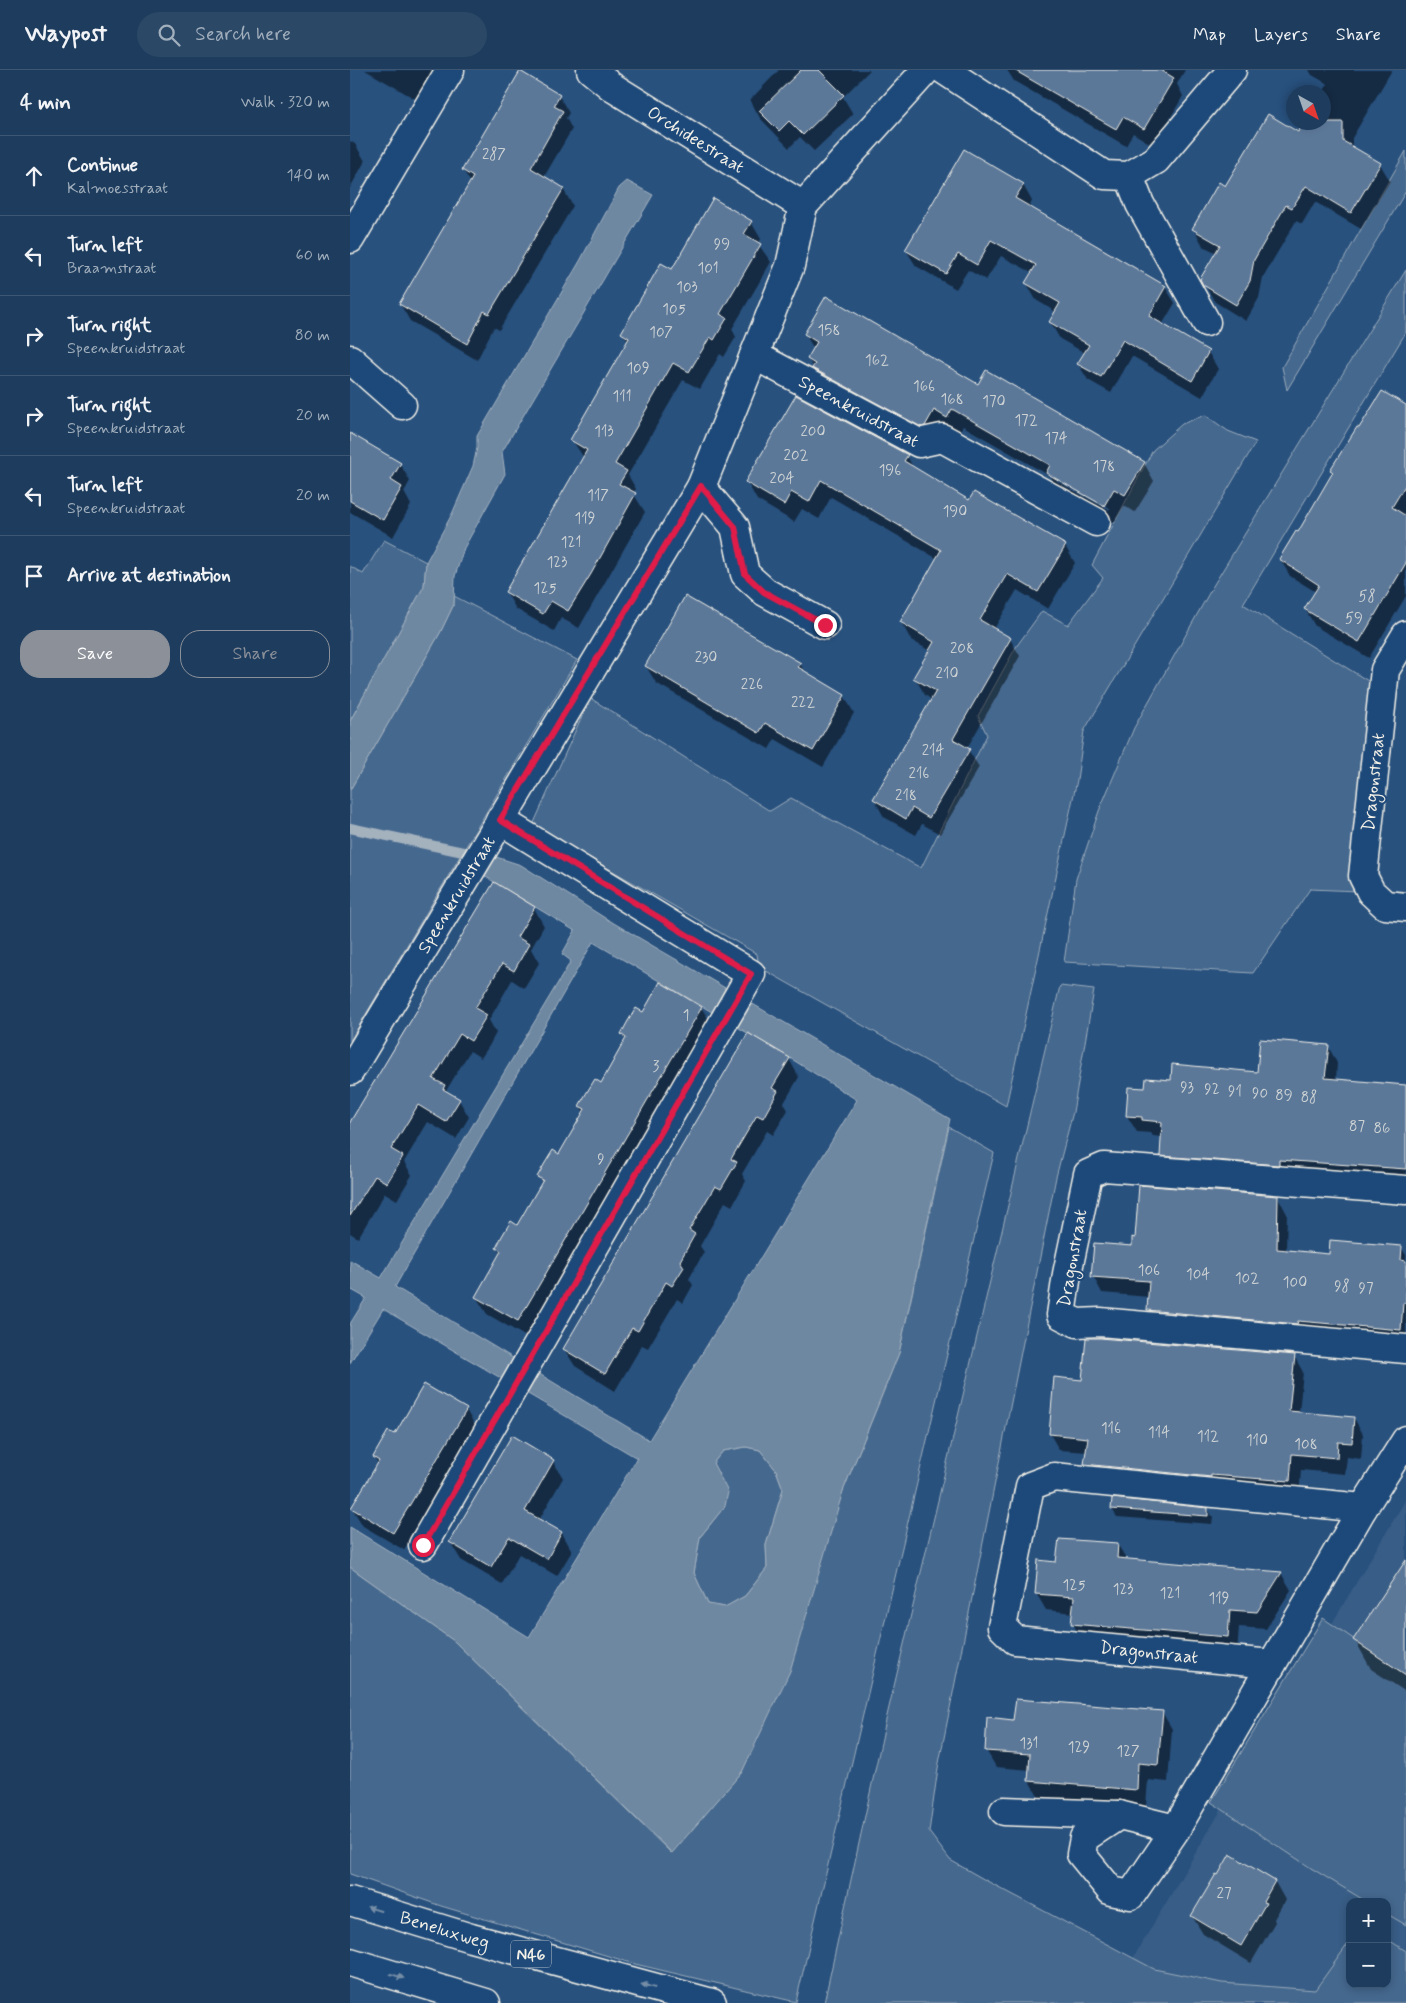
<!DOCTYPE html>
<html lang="en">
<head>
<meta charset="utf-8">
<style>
	:root { --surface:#1e3d5e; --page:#2b4867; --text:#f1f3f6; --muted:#a1aebc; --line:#3c5673; --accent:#8c9099 }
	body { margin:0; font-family:Mynerve,sans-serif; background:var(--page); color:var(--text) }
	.controls { position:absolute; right:15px; bottom:15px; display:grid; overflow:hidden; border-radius:10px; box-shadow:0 2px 8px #0003 }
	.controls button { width:45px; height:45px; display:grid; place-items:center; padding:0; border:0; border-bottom:1px solid var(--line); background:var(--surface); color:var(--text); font:25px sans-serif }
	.compass { position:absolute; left:936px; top:15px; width:45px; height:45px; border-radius:50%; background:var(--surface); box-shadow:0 2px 8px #0003; rotate:140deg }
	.stop { position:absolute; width:15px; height:15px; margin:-11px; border:4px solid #e11d48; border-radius:50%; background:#fff }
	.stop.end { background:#e11d48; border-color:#fff; box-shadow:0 1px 5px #0008 }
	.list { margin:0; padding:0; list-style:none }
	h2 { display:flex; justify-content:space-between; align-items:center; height:65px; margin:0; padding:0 20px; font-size:21px }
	h2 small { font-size:16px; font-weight:400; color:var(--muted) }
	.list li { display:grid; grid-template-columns:32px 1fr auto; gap:15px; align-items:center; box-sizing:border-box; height:80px; padding:0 20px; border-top:1px solid var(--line) }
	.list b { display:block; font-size:19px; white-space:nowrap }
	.list p { margin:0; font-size:16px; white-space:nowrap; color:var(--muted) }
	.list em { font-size:16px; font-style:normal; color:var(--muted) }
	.actions { display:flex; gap:10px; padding:15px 20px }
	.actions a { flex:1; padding:11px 0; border:1px solid var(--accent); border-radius:20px; text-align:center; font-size:18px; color:var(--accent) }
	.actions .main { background:var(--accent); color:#fff }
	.icon { flex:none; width:28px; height:28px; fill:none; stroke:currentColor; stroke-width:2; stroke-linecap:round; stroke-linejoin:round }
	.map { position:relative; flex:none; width:1056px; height:1933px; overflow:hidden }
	header { display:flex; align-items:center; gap:30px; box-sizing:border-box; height:70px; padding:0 25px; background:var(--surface); border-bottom:1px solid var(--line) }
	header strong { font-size:24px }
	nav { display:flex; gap:28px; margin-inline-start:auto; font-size:18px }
	.search { width:350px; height:45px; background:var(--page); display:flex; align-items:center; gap:12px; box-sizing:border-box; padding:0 18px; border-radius:28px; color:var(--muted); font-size:19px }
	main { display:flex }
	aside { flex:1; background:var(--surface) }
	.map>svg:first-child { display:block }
</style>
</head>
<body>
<header>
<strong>Waypost</strong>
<div class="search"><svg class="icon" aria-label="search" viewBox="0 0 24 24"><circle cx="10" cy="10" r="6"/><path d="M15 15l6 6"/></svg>Search here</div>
<nav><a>Map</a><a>Layers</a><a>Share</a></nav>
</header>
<main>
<aside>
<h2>4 min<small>Walk · 320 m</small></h2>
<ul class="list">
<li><svg class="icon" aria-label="ahead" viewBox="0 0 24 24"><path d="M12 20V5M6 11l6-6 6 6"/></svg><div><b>Continue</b><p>Kalmoesstraat</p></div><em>140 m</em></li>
<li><svg class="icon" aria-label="left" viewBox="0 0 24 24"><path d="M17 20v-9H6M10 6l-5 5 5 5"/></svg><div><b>Turn left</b><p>Braamstraat</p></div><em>60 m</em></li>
<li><svg class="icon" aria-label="right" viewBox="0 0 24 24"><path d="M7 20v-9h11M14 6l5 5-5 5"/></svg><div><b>Turn right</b><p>Speenkruidstraat</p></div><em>80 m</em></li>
<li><svg class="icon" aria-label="right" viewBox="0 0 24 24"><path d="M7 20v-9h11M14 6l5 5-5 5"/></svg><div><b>Turn right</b><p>Speenkruidstraat</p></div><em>20 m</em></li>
<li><svg class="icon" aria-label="left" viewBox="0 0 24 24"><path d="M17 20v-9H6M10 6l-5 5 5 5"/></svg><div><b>Turn left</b><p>Speenkruidstraat</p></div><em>20 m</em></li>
<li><svg class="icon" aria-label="arrive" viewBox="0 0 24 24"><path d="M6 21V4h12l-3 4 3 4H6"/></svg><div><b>Arrive at destination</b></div></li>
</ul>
<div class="actions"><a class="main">Save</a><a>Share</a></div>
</aside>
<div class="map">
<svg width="1056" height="1933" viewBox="0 0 1056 1933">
	<rect width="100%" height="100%" fill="#28517e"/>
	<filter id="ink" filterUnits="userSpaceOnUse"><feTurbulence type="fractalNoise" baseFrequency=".02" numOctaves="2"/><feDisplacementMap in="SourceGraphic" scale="10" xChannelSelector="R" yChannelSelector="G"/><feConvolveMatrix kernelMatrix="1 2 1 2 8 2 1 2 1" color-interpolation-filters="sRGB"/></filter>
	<g filter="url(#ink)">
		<path fill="#375d86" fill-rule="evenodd" d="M1056 1429V1933L773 1905ZM1000 1832H1037V1914H1000Z"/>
		<path fill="#45688e" stroke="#9cacbb" d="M1056 81V121L937 320 932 297Z
			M1056 200V262L893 534 1023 614 1008 821 960 819 903 903 714 892 726 809 749 741 784 658 863 516Z
			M855 345 878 361 906 372 734 661 727 710 656 1036 409 897 407 884 183 755 240 628 420 741 441 728 571 798 637 665 628 646 666 577 692 541 718 555 753 508 742 495 803 380 832 354Z
			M34 470 76 492 74 516 0 651V496L13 504Z
			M104 526 227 590 0 971V720L90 563 104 534Z
			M710 916 744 920 723 1042 706 1107 588 1698 579 1762 600 1790 637 1811 804 1899 872 1913 965 1920 1000 1871V1914H1037V1869L1056 1881V1933H474L536 1650Z
			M599 1057 644 1083 446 1932 285 1894 91 1836 0 1804V1497L104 1571 321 1783 392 1702 493 1421 549 1283Z
			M396 1377 410 1380 426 1400 433 1419 416 1475 417 1498 395 1526 375 1537 358 1534 344 1503 350 1467 375 1436 363 1393 373 1381Z
			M973 1548 1056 1605V1855L1037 1844V1832H1017L961 1798 861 1732Z"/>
		<path fill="#6e88a2" stroke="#a4b2be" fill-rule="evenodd" d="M277 111 303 125 152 382 155 404 114 478 105 506 104 534 90 563 0 720V651L74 516 76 492 102 444 123 396 127 378V366L230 191 269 118Z
			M115 777 171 795 255 848 600 1049 549 1283 493 1421 440 1601 392 1702 322 1783 104 1571 0 1497V1457L179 1567 287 1388 33 1239 0 1293V1254L16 1228 0 1219V1190L31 1208 221 891 212 884 225 861 108 790ZM243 872 440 988 507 1030 299 1370 45 1217ZM396 1377 410 1380 426 1400 433 1419 416 1475 417 1498 395 1526 375 1537 358 1534 344 1503 350 1467 375 1436 378 1422 363 1393 373 1381Z"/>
		<path fill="#0007" fill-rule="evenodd" d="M15 0H93L74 34Z
			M429 0H520L493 27 503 44 464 81 450 67 439 78 410 48 400 30Z
			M657 0H835L827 14 833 26 804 76 783 63 776 76 664 11Z
			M959 0H1042L1002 68V78L1030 94 1040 111 1011 159 965 132 952 154 946 151 913 207 909 228 896 251 865 232 855 215 867 183 853 176 844 159 876 118 948 63 974 52 973 22 978 14 962 5Z
			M209 26 219 43 216 48 222 59 194 107 213 119 223 136 149 260 144 257 127 290 60 251 50 234 121 113 113 100Z
			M0 71 5 74 15 91 0 118Z
			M673 115 682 131 679 138 815 217 825 233 812 255 858 282 868 299 852 327 782 286 761 323 738 310 728 294 735 283 710 269 700 252 706 242 686 230 677 214 683 203 651 186 636 210 618 200 606 219 566 196 556 180Z
			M401 152 411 169 408 174 421 192 382 259 386 267 374 287 370 284 350 319 333 310 278 405 286 419 283 423 295 442 229 558 211 548 204 561 166 539 156 522 234 388 222 370 278 272 272 263 322 201Z
			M455 264 628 316 794 393 804 411 785 442 774 436 764 453 708 420 700 406 613 356 607 365 585 373 474 316 458 289 464 279ZM707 408 760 438 759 440 707 411Z
			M1056 337V526L1019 588 965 556 955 539 966 522 940 506 930 489 949 464 984 404 981 401 1010 360Z
			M0 364 50 394 60 411 54 422 61 435 43 467 0 442Z
			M557 386 564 399 619 432 715 476 725 493 698 539 667 520 644 559 660 569 670 586 617 678 629 697 590 764 572 754 566 765 534 747 524 729 582 630 575 625 565 608 580 581 561 570 551 552 588 489 481 427 469 449 452 439 444 452 407 430 397 412Z
			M450 594 455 602 494 626 504 643 473 697 425 669 419 679 306 613 296 596Z
			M144 814 184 838 194 856 181 879 189 893 174 918 162 910 139 950 146 963 139 976 131 988 120 981 96 1021 109 1030 119 1047 106 1069 78 1052 54 1092 62 1105 47 1130 35 1123 8 1168 0 1163V1055Z
			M351 937 362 955 178 1268 137 1244 126 1227 151 1185 147 1178 168 1157 193 1113 189 1107 209 1085 234 1043 230 1036 251 1014 276 971 272 964 293 943Z
			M978 976 987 993 986 1010 1056 1016V1114L820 1102 811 1085 812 1067 803 1066 801 1063 787 1062 777 1046 796 1020 822 1011 908 1004Z
			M439 989 449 1007 434 1033 438 1040 423 1065 417 1061 392 1104 396 1111 382 1136 375 1132 350 1176 354 1182 339 1209 343 1215 333 1233 327 1229 298 1278 292 1275 265 1321 225 1296 214 1279Z
			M928 1127 937 1144 936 1181 980 1185 1051 1177 1056 1185V1276L807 1257 798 1240 799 1227 752 1223 743 1206 783 1177Z
			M944 1286 953 1302 949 1343 1004 1348 1013 1364 1011 1389 997 1387 995 1404 951 1400 949 1427 745 1410 736 1394 737 1382 709 1380 700 1364 734 1311Z
			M116 1340 126 1357 54 1480 13 1456 2 1438 28 1394 24 1387 45 1366Z
			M203 1391 213 1408 189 1450 212 1463 222 1481 207 1506 169 1484 152 1514 111 1490 100 1472Z
			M762 1439H858L863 1448 862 1454 767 1447Z
			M768 1475 777 1490 931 1503 941 1520 916 1559 889 1557 887 1583 733 1571 723 1554 724 1543 696 1540 686 1523 707 1493Z
			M1056 1492V1622L1021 1599 1005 1570Z
			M812 1642 822 1659 818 1712 798 1710 796 1736 689 1728 679 1711 680 1700 646 1697 636 1680 664 1651Z
			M881 1786 925 1812 935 1830 924 1849 925 1852 901 1893 853 1864 842 1846Z"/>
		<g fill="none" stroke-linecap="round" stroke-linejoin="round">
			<path stroke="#a4b2be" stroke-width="10" d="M0 758 113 782"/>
		</g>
		<path fill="#5b7899" stroke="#f4f1e8" d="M451 0H469L494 25 453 65 439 51 429 61 409 41Z
			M664 0H811L824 8 794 59 773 47 766 59Z
			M170 1 210 25 204 36 213 41 181 98 214 118 139 244 134 241 117 274 49 234 123 107 112 100Z
			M918 44 948 62 953 52H993V71L1031 93 1001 143 956 116 942 138 936 135 904 190 900 211 886 235 853 215 850 209 870 175 842 159 869 112 875 116Z
			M614 79 674 114 665 128 816 216 799 246 859 281 842 311 773 270 751 307 727 294 739 275 699 252 710 233 675 213 686 195 641 170 627 195 608 184 596 204 555 180Z
			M363 128 402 151 394 164 411 174 370 244 377 248 364 270 360 267 339 302 323 293 265 394 277 401 269 414 286 423 241 504 218 541 201 531 193 544 155 522 237 380 220 370 279 268 271 263 311 193 322 199Z
			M476 226 628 314 636 300 795 392 775 425 764 419 754 436 696 403 700 395 602 339 597 348 584 340 575 356 571 357 462 298 465 294 457 289 467 272 454 264Z
			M1032 321 1056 335V414L1042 437 1056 446V493L1009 572 954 539 969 515 929 489 946 461 948 462 983 402 980 400 1007 357 1009 358Z
			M446 325 558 385 554 391 619 430 624 422 716 475 688 522 657 504 630 550 661 568 603 669 620 679 579 748 562 738 556 749 523 729 586 621 563 608 584 572 550 552 591 480 471 410 459 432 441 422 434 435 395 412Z
			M0 363 51 393 41 410 52 417 33 450 0 431Z
			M335 526 451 593 448 597 495 625 463 681 415 653 409 663 295 596Z
			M144 812 185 837 167 867 179 874 164 901 152 894 125 938 137 945 121 971 110 964 83 1009 95 1015 93 1019 110 1029 96 1052 68 1035 41 1079 53 1086 45 1100 37 1113 25 1106 0 1146V1052Z
			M310 912 352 937 168 1251 125 1227 151 1181 146 1178 152 1166 161 1151 167 1155 193 1110 187 1107 195 1093 203 1080 209 1084 235 1039 229 1036 237 1022 245 1009 251 1013 276 968 271 964 278 951 286 938 293 942Z
			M398 963 440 988 422 1018 428 1021 413 1048 407 1045 381 1089 387 1092 371 1119 365 1116 339 1160 345 1164 330 1191 334 1197 322 1216 316 1212 288 1261 282 1258 255 1304 213 1279Z
			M910 969 979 975 975 1008 1056 1015V1099L929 1090V1095L810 1086 812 1052 792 1050V1047L776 1046 778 1017 795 1018 796 1008 821 1010 822 994 907 1002Z
			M789 1115 928 1126 927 1179 979 1184 980 1170 1052 1176 1051 1190 1056 1191V1233H1053L1051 1260 948 1251 947 1254 797 1240 799 1211 741 1207 744 1173 782 1176V1167L785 1168Z
			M736 1268H750L945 1285 939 1341 1004 1347 1002 1373 988 1372 987 1388 942 1384 940 1411 861 1405V1407L734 1394 738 1368 699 1364 704 1307 732 1310Z
			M74 1314 117 1339 43 1463 1 1438 29 1391 23 1387 31 1373 38 1361 45 1364Z
			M162 1365 204 1390 175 1441 212 1462 197 1489 159 1467 141 1497 99 1472Z
			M762 1428 858 1438V1446L761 1439Z
			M709 1469 768 1473 767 1488 932 1502 907 1542 880 1540 878 1567 721 1554 724 1527 685 1524 688 1490 706 1492Z
			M1056 1490V1605L1003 1570Z
			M666 1629 813 1641 808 1695 788 1693 787 1720 678 1711 680 1684 635 1681 637 1647 663 1650Z
			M880 1784 925 1811 913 1832 916 1833 891 1876 841 1846 866 1804 868 1805Z"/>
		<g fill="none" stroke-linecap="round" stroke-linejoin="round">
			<defs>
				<g id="minor">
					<path id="s1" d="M241 0 262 17 453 136"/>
					<path d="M594 0 754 105 779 106 806 90 882 0"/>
					<path d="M779 106 790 134 856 252"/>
					<path d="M0 169 100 0"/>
					<path id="s2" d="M404 285 569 373 592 368 746 452"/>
					<path d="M0 289 52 335"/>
					<path d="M351 417 385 457 395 504 415 522 475 555"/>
					<path d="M1056 565 1035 600 1013 806 1021 822 1035 835 1056 837"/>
					<path id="s3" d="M0 1001 351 417 440 196 453 136 576 0"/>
					<path d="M1056 1120 754 1097 738 1104 717 1204 711 1245 727 1253 750 1252 1056 1279"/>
					<path d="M73 1475 401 904 150 750"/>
					<path d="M922 1594 665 1570 652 1557 680 1416 704 1407 1013 1438"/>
					<path d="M654 1741 769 1745"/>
					<path d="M826 1759 769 1745 734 1768 731 1784 761 1821 781 1825 826 1759 1013 1438 1056 1370"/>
				</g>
				<g id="highway">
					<path id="s4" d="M0 1831 121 1868 362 1933"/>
					<path d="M0 1892 136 1933"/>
				</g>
			</defs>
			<use href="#minor" stroke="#f4f1e8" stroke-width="31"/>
			<use href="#highway" stroke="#f4f1e8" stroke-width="31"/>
			<use href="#minor" stroke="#1f4a7a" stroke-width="28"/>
			<use href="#highway" stroke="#1f4a7a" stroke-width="28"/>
		</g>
		<defs><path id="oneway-solid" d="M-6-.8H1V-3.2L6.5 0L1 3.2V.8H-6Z" transform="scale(1.25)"/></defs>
		<g fill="#748da6">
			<use href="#oneway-solid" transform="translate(24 1839) rotate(-163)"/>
			<use href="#oneway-solid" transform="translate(47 1906) rotate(17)"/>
			<use href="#oneway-solid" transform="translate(298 1916) rotate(-165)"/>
		</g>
	</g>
	<g fill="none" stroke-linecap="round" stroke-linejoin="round" filter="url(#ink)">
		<path stroke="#e11d48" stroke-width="6" d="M73 1475 401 904 150 750 351 416 385 457 395 504 414 522 475 555"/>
	</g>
	<g text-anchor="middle" stroke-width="4" stroke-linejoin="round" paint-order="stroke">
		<g font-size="15" fill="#ced3d4">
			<text x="144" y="89">287</text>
			<text x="372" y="179">99</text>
			<text x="358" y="203">101</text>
			<text x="337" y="222">103</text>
			<text x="324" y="244">105</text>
			<text x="479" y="265">158</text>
			<text x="311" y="267">107</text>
			<text x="527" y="295">162</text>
			<text x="288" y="303">109</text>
			<text x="574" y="321">166</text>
			<text x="272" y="331">111</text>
			<text x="602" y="334">168</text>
			<text x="644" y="336">170</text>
			<text x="676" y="355">172</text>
			<text x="254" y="366">113</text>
			<text x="463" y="366">200</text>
			<text x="706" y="373">174</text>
			<text x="446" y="390">202</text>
			<text x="754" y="401">178</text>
			<text x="540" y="405">196</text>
			<text x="432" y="413">204</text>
			<text x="248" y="430">117</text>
			<text x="605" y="446">190</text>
			<text x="235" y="453">119</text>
			<text x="221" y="477">121</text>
			<text x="207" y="497">123</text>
			<text x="195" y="523">125</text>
			<text x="1017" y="531">58</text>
			<text x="1004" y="553">59</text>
			<text x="612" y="583">208</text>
			<text x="356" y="592">230</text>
			<text x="597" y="608">210</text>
			<text x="402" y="619">226</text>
			<text x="453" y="637">222</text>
			<text x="583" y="685">214</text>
			<text x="569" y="708">216</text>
			<text x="556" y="730">218</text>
			<text x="336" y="950">1</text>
			<text x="306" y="1001">3</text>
			<text x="837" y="1022">93</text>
			<text x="862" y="1024">92</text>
			<text x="885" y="1026">91</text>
			<text x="910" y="1028">90</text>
			<text x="934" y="1030">89</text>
			<text x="959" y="1032">88</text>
			<text x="1007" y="1061">87</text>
			<text x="1032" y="1063">86</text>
			<text x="251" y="1094">9</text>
			<text x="799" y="1205">106</text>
			<text x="848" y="1209">104</text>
			<text x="897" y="1213">102</text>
			<text x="945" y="1217">100</text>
			<text x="992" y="1221">98</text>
			<text x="1016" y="1223">97</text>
			<text x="761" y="1363">116</text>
			<text x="809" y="1367">114</text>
			<text x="858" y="1371">112</text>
			<text x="907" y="1375">110</text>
			<text x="956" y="1379">108</text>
			<text x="724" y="1520">125</text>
			<text x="773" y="1524">123</text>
			<text x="820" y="1528">121</text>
			<text x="869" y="1533">119</text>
			<text x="679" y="1678">131</text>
			<text x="729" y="1682">129</text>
			<text x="778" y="1686">127</text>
			<text x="874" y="1828">27</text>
		</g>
		<rect fill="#1f4a7a" stroke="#b4bfc7" stroke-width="1" x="161" y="1870.5" width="40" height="27" rx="4"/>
		<g font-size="16" font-weight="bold" fill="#f4f1e8">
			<text x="181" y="1890">N46</text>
		</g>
		<g font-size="18" fill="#f4f1e8" stroke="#1f4a7a">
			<text dy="6" stroke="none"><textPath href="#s1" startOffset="126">Orchideestraat</textPath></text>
			<text dy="6" stroke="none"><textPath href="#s2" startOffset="119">Speenkruidstraat</textPath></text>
			<text transform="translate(1023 712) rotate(-84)" y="6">Dragonstraat</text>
			<text dy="6" stroke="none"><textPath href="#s3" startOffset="206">Speenkruidstraat</textPath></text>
			<text transform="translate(722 1188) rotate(-80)" y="6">Dragonstraat</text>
			<text transform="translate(799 1582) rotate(6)" y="6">Dragonstraat</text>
			<text dy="6" stroke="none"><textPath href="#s4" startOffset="99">Beneluxweg</textPath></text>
		</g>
	</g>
</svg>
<div class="controls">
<button>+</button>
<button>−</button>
</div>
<svg class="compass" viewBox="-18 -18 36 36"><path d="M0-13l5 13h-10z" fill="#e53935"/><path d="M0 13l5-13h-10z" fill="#a1aebc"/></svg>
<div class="stop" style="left:73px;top:1475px"></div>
<div class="stop end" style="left:475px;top:555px"></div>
</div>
</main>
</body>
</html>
